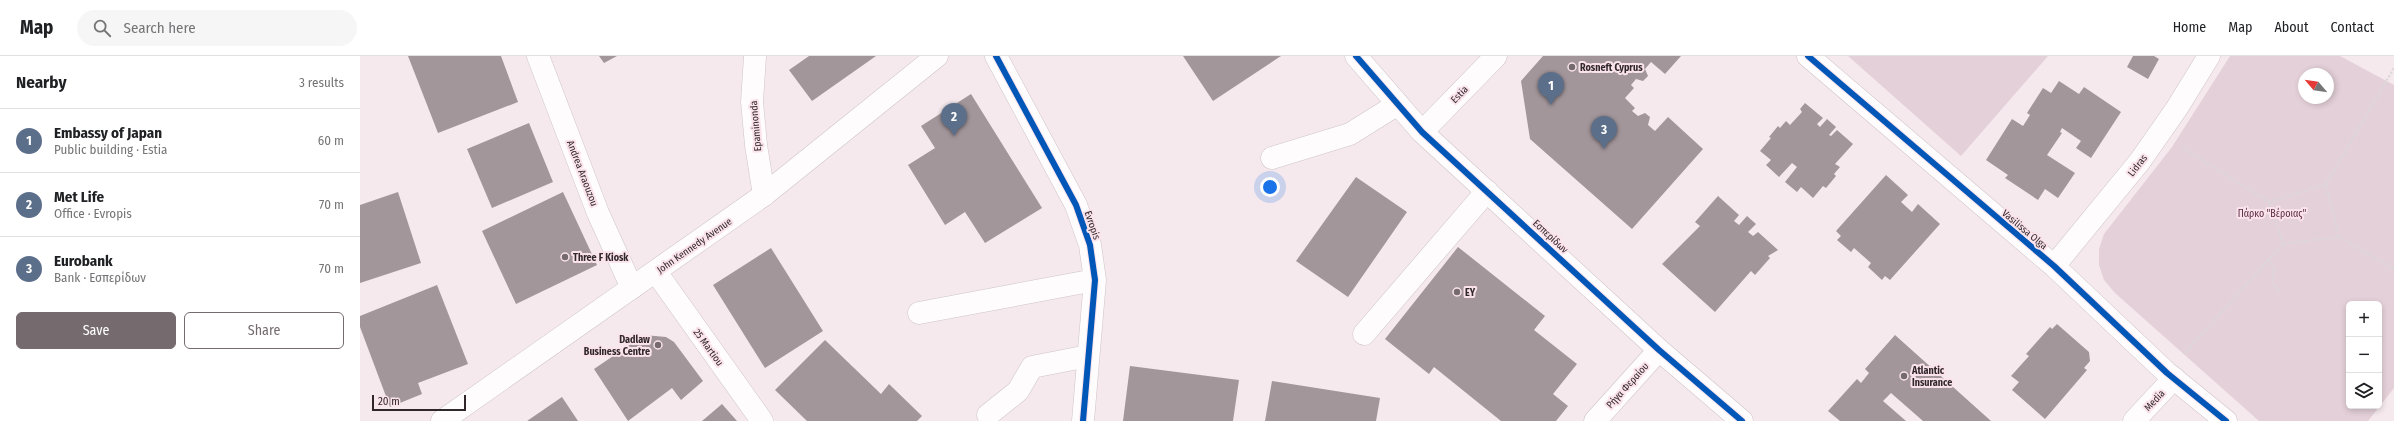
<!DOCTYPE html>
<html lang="en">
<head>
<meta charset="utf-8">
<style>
	:root { --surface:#fff; --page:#f6f6f6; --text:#202124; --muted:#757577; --line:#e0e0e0; --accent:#756b6f }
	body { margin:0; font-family:"Fira Sans Condensed",sans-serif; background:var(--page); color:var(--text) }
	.controls { position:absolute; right:12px; bottom:12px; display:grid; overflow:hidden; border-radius:6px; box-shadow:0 2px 6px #0003 }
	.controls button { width:36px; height:36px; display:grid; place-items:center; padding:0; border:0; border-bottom:1px solid var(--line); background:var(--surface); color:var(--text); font:20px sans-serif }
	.compass { position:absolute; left:1938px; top:12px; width:36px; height:36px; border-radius:50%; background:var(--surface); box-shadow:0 2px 6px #0003; rotate:299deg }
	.scale { position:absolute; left:12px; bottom:10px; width:94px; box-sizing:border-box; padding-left:4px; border:2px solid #30272b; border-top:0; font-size:11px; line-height:14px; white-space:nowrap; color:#30272b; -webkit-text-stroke:3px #fbe3ec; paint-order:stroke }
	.you { position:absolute; left:910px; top:131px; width:14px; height:14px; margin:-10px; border:3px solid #fff; border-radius:50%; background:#1a73e8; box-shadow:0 0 0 6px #1a73e833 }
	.badge { display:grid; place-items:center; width:26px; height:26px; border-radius:50%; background:var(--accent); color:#fff; font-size:13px; font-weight:700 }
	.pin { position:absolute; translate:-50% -33px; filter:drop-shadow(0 1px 2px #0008) }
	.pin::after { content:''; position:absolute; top:21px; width:14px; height:12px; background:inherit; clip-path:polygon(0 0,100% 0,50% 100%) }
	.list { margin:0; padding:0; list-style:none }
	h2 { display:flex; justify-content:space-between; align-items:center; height:52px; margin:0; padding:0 16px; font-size:17px }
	h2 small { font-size:13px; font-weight:400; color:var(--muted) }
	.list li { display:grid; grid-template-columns:26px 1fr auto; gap:12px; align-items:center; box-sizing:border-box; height:64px; padding:0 16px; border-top:1px solid var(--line) }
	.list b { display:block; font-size:15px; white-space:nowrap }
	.list p { margin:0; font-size:13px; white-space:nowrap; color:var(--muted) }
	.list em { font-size:13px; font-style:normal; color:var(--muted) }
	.actions { display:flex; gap:8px; padding:12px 16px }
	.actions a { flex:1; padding:9px 0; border:1px solid var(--accent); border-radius:6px; text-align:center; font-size:14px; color:var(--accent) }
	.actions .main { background:var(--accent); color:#fff }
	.icon { flex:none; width:22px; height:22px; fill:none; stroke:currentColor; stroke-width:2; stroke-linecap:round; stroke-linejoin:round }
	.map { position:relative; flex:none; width:2034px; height:365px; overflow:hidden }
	header { display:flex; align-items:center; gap:24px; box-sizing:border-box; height:56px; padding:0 20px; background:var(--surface); border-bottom:1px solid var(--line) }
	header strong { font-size:19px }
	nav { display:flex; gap:22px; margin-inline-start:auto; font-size:14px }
	.search { width:280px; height:36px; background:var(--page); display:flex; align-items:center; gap:10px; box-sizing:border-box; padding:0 14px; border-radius:22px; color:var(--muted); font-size:15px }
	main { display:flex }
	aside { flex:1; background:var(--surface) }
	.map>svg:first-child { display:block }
</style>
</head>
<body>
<header>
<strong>Map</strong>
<div class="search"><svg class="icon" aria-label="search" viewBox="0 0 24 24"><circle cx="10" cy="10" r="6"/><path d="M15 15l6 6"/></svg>Search here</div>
<nav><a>Home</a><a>Map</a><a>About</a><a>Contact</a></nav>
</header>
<main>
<aside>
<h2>Nearby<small>3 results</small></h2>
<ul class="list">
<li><span class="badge" style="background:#5c6f8a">1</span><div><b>Embassy of Japan</b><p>Public building · Estia</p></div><em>60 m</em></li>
<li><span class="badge" style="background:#5c6f8a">2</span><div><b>Met Life</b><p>Office · Evropis</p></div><em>70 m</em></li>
<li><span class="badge" style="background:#5c6f8a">3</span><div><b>Eurobank</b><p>Bank · Εσπερίδων</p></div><em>70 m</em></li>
</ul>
<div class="actions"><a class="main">Save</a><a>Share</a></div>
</aside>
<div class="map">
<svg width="2034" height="365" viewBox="0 0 2034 365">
	<rect width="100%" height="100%" fill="#f5e9ed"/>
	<path fill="#e4d0d8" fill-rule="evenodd" d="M1488 0H1688L1601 100Z
		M1870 0H1980L2034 29V332L2008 365H1899L1755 237 1744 224 1739 209V193L1744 178 1812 91ZM1944 18H1968V42H1944ZM1989 248H2019V350H1989Z"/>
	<path fill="#a2969b" d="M48 0H141L158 46 78 77Z
		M239 0H257L244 7Z
		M449 0H516L452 45 429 14Z
		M823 0H921L853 45Z
		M1183 0H1321L1305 18 1291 6 1285 13 1288 20 1283 25 1276 23 1271 29 1274 32 1265 42 1275 52 1272 55 1278 60 1285 57 1290 61 1288 69 1295 75 1308 61 1343 93 1272 173 1170 83 1161 25Z
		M1773 0H1794L1799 3 1788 23 1767 11Z
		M1699 25 1719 38 1724 31 1761 56 1731 102 1716 92 1721 85 1702 72 1700 76 1702 77 1687 99 1715 117 1698 142 1685 133 1678 144 1645 122 1648 119 1626 104 1652 63 1663 70 1670 59 1667 57 1683 32 1691 37Z
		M611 38 682 152 625 187 605 156 585 169 548 109 575 92 561 70Z
		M1445 47 1463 62 1457 68 1460 71 1467 63 1476 71 1469 79 1471 80 1477 74 1493 88 1475 108 1480 111 1474 118 1476 120 1466 132 1463 130 1453 142 1441 131 1437 136 1425 126 1437 111 1432 107 1419 121 1406 109 1411 104 1400 95 1411 82 1409 81 1418 70 1420 72 1426 65 1430 69 1442 56 1440 53Z
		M169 67 193 126 132 152 107 93Z
		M1526 119 1548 139 1541 146 1552 156 1558 148 1580 168 1530 224 1525 220 1522 224 1508 211 1511 207 1494 192 1491 196 1477 184 1481 180 1476 175Z
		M996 121 1047 156 988 241 936 205Z
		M38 136 61 207 0 227V149Z
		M203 136 237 209 156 248 122 175Z
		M1358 140 1379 159 1374 165 1379 169 1387 160 1396 168 1388 176 1393 180 1398 176 1418 194 1408 200 1410 202 1395 219 1391 215 1355 256 1302 208 1340 170 1335 166Z
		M1098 191 1185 260 1174 274 1217 308 1193 338 1208 350 1196 365H1141L1074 311 1069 318 1025 283Z
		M411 192 463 275 405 312 353 229Z
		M77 229 108 308 58 327 62 338 30 351 0 271V260Z
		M1697 268 1729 296 1730 305 1724 312 1727 314 1685 363 1652 334 1659 326 1651 320 1669 300 1666 298 1690 271 1692 273Z
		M284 279 306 281 314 286 343 325 321 344 312 332 268 365 234 313Z
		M1535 279 1631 365H1563L1531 337 1523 345 1546 365H1480L1468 355 1497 323 1501 327 1509 317 1505 313Z
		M465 284 521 338 529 328 562 360 557 365H447L415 334Z
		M770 310 879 324 873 365H763Z
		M912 325 1020 342 1016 365H905Z
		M202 341 218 365H167Z
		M362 348 377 365H342Z"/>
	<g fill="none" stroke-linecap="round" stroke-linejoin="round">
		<defs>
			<path id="minor" d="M178 0 238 157 272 232
				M395 0 392 46 396 89 404 139
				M636 0 716 149 730 189 735 224 723 365
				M996 0 1062 76 1299 294 1382 365
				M1448 0 1694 210 1807 317 1866 365
				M1062 76 1136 0
				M912 102 990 78 1038 48
				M1694 210 1780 105 1817 52 1849 0
				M296 216 402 365
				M559 257 735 224
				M1004 278 1127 135
				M628 359 658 335 672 311 728 300
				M1235 365 1299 294
				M1774 365 1814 322"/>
			<path id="major" d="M82 365 404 139 577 0"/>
		</defs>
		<use href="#minor" stroke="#cec4c8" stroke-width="23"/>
		<use href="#major" stroke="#cec4c8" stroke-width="23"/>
		<path stroke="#dcd8d9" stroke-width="2.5" stroke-dasharray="2 2" stroke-linecap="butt" d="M1823 92 1909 146 1923 188
			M1966 128 2034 12
			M1909 146 1966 128 1979 181
			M1909 204 1914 212 1912 226 1920 237
			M1825 297 1923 188 1979 181 2034 213"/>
		<use href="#minor" stroke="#fefcfc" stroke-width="22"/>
		<use href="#major" stroke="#fefcfc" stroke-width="22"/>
		<defs>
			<path id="cycleway" d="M636 0 716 149 730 189 735 224 723 365
				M996 0 1062 76 1299 294 1382 365
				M1448 0 1694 210 1807 317 1866 365"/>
		</defs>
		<use href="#cycleway" stroke="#fbe3ec" stroke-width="8"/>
		<use href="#cycleway" stroke="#0057b8" stroke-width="6"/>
	</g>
	<g fill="#756b6f" stroke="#fbe3ec" stroke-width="1.5">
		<circle cx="1212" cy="11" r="4"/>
		<circle cx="205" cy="201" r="4"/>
		<circle cx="1097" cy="236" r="4"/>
		<circle cx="298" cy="289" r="4"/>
		<circle cx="1544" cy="320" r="4"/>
	</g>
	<g text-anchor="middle" stroke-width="4" stroke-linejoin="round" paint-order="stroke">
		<g font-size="10" font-weight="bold" fill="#30272b" stroke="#fbe3ec" text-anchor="start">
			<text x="1220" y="15">Rosneft Cyprus</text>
			<text x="213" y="205">Three F Kiosk</text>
			<text x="1105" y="240">EY</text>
			<text x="290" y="287" text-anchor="end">Dadlaw<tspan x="290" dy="12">Business Centre</tspan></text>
			<text x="1552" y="318">Atlantic<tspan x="1552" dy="12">Insurance</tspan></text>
		</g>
		<g font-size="10" fill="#30272b" stroke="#fbe3ec">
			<text transform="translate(1099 38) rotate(-46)" y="4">Estia</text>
			<text transform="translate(395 70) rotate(-95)" y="4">Epaminonda</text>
			<text transform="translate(1777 109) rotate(-52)" y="4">Lidras</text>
			<text transform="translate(223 117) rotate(69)" y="4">Andrea Araouzou</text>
			<text transform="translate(733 169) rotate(71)" y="4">Evropis</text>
			<text transform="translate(1665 173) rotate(40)" y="4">Vasilissa Olga</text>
			<text transform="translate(1191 180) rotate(43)" y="4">Εσπερίδων</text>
			<text transform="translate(334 189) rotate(-35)" y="4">John Kennedy Avenue</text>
			<text transform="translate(349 291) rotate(54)" y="4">25 Martiou</text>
			<text transform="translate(1267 329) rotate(-48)" y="4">Ρήγα Φεραίου</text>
			<text transform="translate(1794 344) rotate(-47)" y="4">Media</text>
		</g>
		<g font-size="10" fill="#5c2b42" stroke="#fbe3ec">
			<text x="1912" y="161">Πάρκο "Βέροιας"</text>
		</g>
	</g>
</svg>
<div class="controls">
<button>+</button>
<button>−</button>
<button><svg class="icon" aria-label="layers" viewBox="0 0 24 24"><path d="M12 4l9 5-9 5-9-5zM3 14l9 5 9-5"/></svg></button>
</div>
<svg class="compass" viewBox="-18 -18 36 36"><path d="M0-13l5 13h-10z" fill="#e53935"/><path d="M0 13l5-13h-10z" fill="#757577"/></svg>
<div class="scale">20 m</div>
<div class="you"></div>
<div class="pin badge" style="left:1191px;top:49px;background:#5c6f8a">1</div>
<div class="pin badge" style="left:594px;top:80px;background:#5c6f8a">2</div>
<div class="pin badge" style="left:1244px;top:93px;background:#5c6f8a">3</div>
</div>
</main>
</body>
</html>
